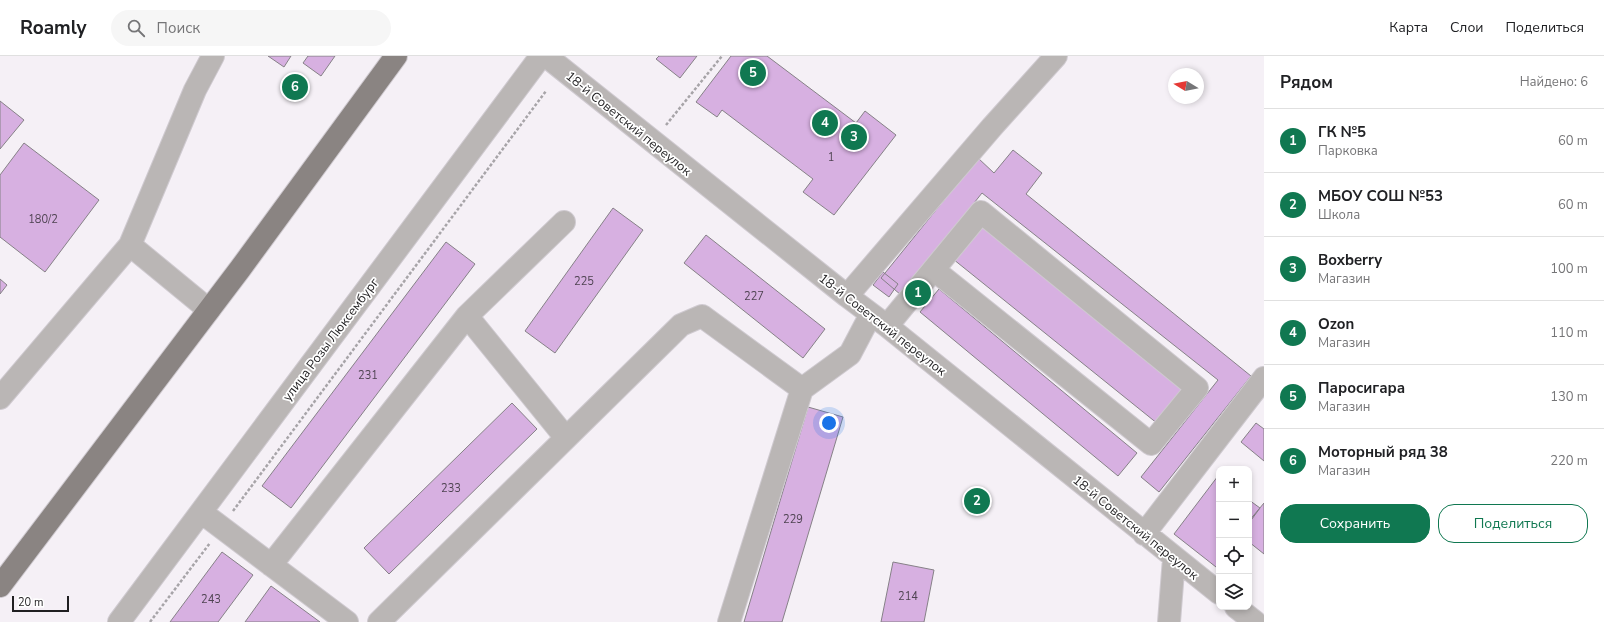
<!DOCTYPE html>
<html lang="ru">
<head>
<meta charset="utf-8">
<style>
	:root { --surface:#fff; --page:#f6f6f6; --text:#202124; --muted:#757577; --line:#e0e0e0; --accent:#107851 }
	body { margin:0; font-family:"Nunito Sans",sans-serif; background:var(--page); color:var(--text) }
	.controls { position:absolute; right:12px; bottom:12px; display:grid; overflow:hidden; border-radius:8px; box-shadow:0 2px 6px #0003 }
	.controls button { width:36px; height:36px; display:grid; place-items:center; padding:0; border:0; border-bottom:1px solid var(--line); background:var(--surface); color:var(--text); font:20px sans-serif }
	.compass { position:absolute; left:1168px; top:12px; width:36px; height:36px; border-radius:50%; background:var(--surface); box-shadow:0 2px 6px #0003; rotate:280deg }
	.scale { position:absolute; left:12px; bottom:10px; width:57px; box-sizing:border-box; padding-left:4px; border:2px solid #201f21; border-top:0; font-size:11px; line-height:14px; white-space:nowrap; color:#201f21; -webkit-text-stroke:3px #fff; paint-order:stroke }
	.you { position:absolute; left:829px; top:367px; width:14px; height:14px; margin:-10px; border:3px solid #fff; border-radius:50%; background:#1a73e8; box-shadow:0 0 0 6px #1a73e833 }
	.badge { display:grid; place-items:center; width:26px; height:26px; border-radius:50%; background:var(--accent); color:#fff; font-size:13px; font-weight:700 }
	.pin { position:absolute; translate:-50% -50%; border:2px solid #fff; box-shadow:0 1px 4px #0006 }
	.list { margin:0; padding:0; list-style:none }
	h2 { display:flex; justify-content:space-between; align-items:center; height:52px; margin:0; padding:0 16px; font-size:17px }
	h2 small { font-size:13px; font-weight:400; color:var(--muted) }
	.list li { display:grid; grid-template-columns:26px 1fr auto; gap:12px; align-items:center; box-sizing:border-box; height:64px; padding:0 16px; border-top:1px solid var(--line) }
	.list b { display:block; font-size:15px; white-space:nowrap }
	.list p { margin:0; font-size:13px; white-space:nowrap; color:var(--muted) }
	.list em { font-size:13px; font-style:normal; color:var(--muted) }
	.actions { display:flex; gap:8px; padding:12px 16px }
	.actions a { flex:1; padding:9px 0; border:1px solid var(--accent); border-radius:16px; text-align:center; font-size:14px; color:var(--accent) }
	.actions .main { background:var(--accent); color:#fff }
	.icon { flex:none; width:22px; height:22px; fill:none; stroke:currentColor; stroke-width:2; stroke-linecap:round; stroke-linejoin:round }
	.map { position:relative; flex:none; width:1264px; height:566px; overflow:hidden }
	header { display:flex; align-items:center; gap:24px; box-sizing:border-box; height:56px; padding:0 20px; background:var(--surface); border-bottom:1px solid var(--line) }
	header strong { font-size:19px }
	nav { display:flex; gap:22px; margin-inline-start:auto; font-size:14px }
	.search { width:280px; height:36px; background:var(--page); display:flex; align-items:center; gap:10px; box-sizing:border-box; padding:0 14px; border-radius:22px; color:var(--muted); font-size:15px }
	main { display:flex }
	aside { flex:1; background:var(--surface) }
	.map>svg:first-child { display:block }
</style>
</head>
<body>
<header>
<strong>Roamly</strong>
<div class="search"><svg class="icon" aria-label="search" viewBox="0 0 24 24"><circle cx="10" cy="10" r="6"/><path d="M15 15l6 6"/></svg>Поиск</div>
<nav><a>Карта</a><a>Слои</a><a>Поделиться</a></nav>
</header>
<main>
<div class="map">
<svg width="1264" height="566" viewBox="0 0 1264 566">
	<rect width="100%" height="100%" fill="#f5f0f6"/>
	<path fill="#d7b0e1" stroke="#868187" d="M268 0H291L284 11Z
		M308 0H335L321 20 303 7Z
		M659 0H697L680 22 656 3Z
		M731 0H767L856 67 865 55 896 79 834 159 803 136 813 123 722 54 717 61 696 46Z
		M294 20 304 28 296 40 285 32Z
		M0 45 24 64 0 93Z
		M24 87 99 144 45 216 0 181V119Z
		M1013 94 1042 117 1026 138 1251 320 1159 436 1141 421 1218 324 982 137 901 239 881 222 978 102 994 117Z
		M613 152 643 174 555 297 525 275Z
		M980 169 1185 333 1158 368 953 203Z
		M706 179 825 273 803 302 684 207Z
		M446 186 475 208 291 452 262 430Z
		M883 216 898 228 889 241 873 229Z
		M0 223 7 229 0 238Z
		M939 233 1137 397 1118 420 920 256Z
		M512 347 537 373 389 518 364 492Z
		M808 351 843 361 782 566H744Z
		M1256 367 1264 373V405L1241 386Z
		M1218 420 1219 506 1216 511 1174 478Z
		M1249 444 1260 452 1249 467Z
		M1264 447V498L1249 486V465Z
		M222 496 253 519 218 566H170Z
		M893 506 934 514 924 566H881Z
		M271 530 320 566H245Z"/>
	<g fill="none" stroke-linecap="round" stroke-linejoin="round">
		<defs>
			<path id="minor" d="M546 0 847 240 887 270 1219 537
				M847 240 992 71 1056 0
				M209 254 130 189 195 34 213 0
				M467 260 566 382
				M887 270 981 156 1197 332 1151 388 934 214
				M0 342 130 189
				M201 456 347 566
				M1144 478 1264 322
				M271 509 467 260 564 166
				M1236 551 1255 566
				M119 566 541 0
				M379 566 681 269 702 260 802 333
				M729 566 802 333 850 298 871 258
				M1169 566 1174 502"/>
			<path id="major" d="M0 530 240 213 396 0"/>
		</defs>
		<use href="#minor" stroke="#cfcad0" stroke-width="24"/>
		<use href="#major" stroke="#cfcad0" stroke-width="24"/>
		<path stroke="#a7a4a8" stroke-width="2.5" stroke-dasharray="3 2" stroke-linecap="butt" d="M666 69 722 0
			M233 455 546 35
			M150 566 210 487"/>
		<use href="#minor" stroke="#bab6b5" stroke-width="22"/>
		<use href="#major" stroke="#8a8482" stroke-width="22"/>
	</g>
	<g text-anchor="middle" stroke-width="3.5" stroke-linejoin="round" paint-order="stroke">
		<g font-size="11" fill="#4e4351">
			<text x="831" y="105">1</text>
			<text x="43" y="167">180/2</text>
			<text x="584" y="229">225</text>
			<text x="754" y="244">227</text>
			<text x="368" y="323">231</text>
			<text x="451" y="436">233</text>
			<text x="793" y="467">229</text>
			<text x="908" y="544">214</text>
			<text x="211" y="547">243</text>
		</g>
		<g font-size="13" fill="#201f21" stroke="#fff">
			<text transform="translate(629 67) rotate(39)" y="5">18-й Советский переулок</text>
			<text transform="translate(883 268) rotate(38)" y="5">18-й Советский переулок</text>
			<text transform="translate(330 283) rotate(-53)" y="5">улица Розы Люксембург</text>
			<text transform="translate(1136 471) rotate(39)" y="5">18-й Советский переулок</text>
		</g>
	</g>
</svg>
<div class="controls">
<button>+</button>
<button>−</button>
<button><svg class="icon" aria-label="locate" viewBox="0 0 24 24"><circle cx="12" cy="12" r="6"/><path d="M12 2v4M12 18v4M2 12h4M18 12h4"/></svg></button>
<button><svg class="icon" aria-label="layers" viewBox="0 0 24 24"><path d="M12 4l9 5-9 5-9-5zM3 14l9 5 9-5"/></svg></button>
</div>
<svg class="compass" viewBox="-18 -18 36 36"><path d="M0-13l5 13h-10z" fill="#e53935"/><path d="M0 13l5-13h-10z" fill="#757577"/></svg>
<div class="scale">20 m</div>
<div class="you"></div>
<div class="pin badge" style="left:918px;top:237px">1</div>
<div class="pin badge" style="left:977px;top:445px">2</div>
<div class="pin badge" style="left:854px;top:81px">3</div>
<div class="pin badge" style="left:825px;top:67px">4</div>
<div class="pin badge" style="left:753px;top:17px">5</div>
<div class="pin badge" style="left:295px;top:31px">6</div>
</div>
<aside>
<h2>Рядом<small>Найдено: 6</small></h2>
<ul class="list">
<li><span class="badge">1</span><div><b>ГК №5</b><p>Парковка</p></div><em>60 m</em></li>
<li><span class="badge">2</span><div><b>МБОУ СОШ №53</b><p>Школа</p></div><em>60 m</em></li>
<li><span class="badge">3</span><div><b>Boxberry</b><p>Магазин</p></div><em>100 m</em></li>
<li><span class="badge">4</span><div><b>Ozon</b><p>Магазин</p></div><em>110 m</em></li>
<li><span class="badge">5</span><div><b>Паросигара</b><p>Магазин</p></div><em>130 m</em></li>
<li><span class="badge">6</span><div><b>Моторный ряд 38</b><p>Магазин</p></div><em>220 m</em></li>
</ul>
<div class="actions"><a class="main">Сохранить</a><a>Поделиться</a></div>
</aside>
</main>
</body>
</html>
